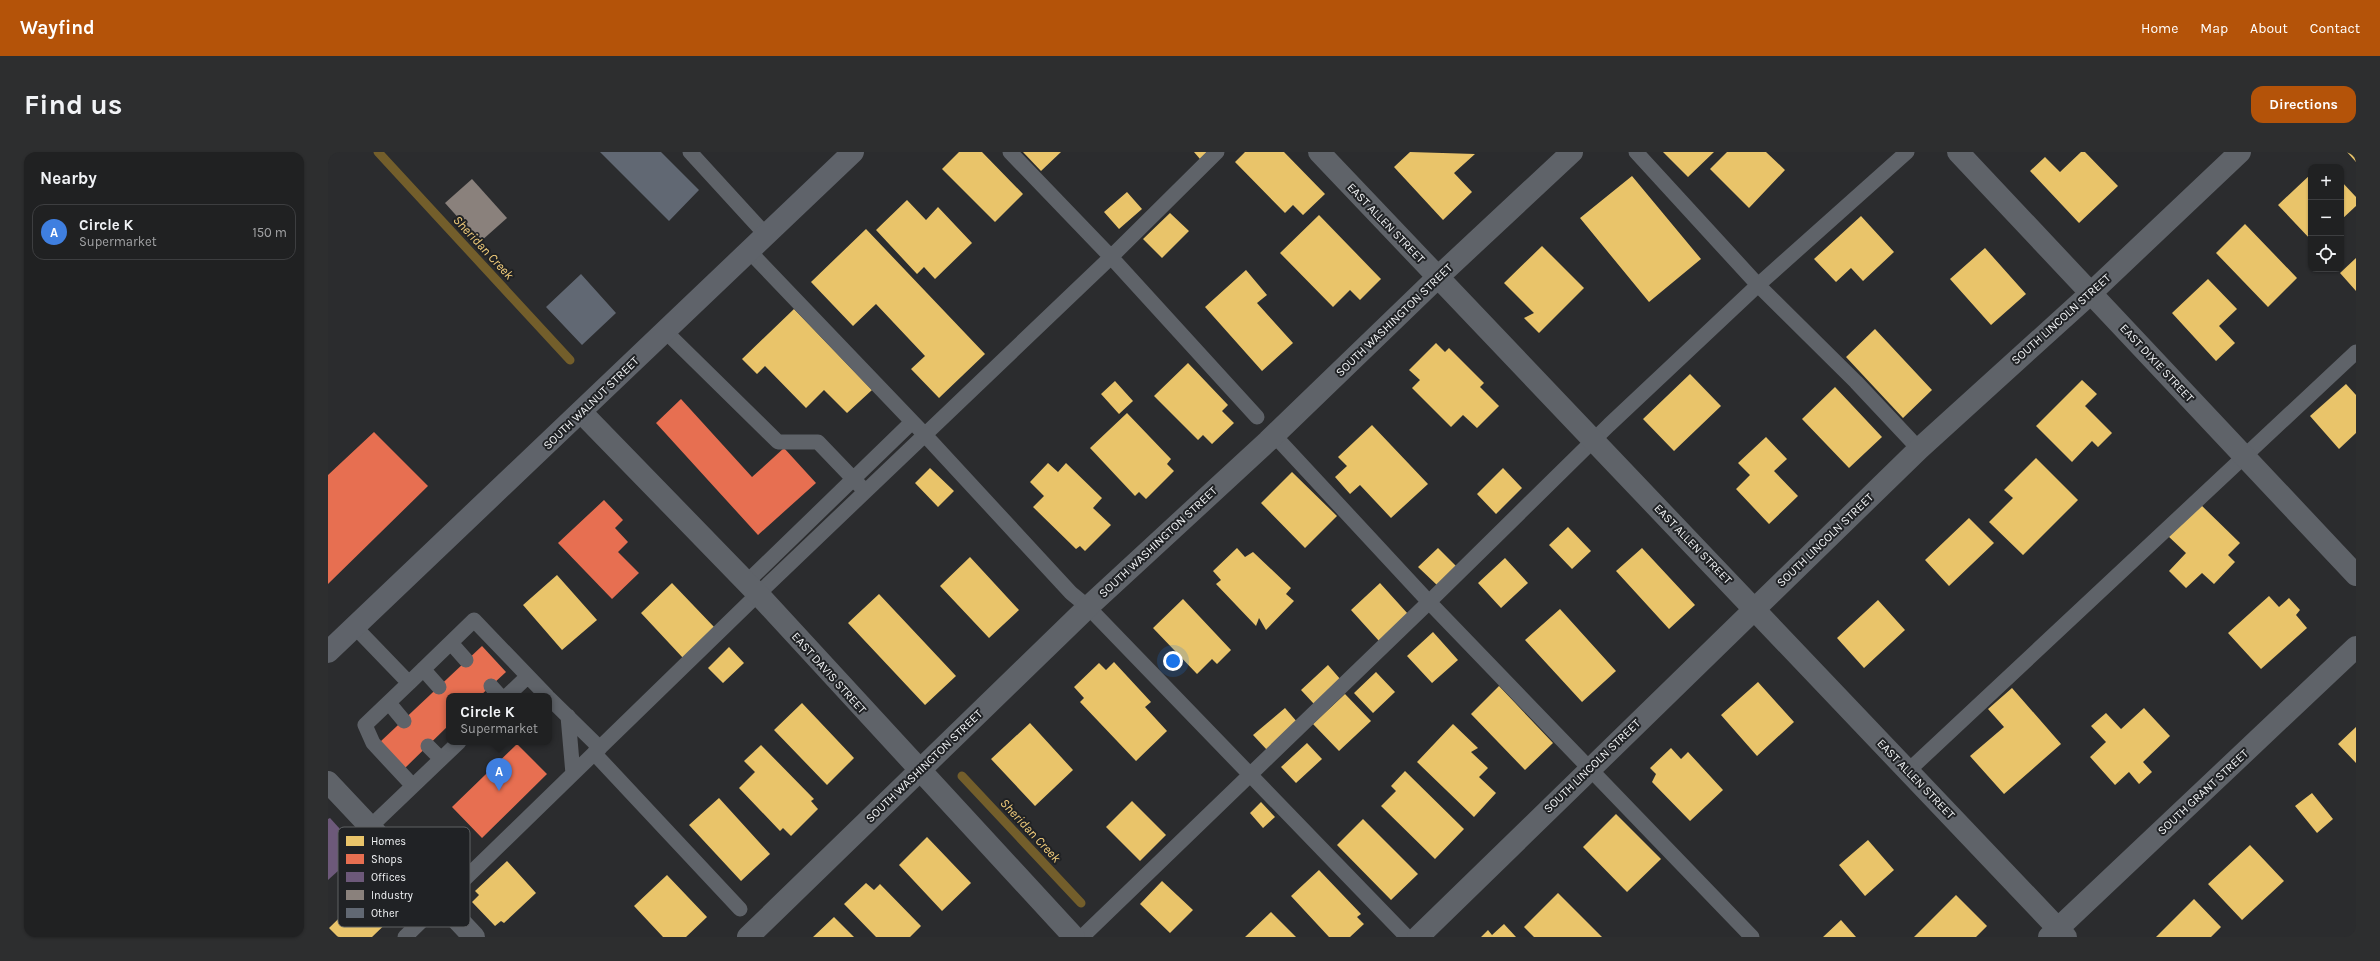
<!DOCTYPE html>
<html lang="en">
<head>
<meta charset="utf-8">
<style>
	:root { --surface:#202122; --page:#2d2e2f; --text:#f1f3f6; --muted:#a2a3a5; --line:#3d3e40; --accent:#b45309 }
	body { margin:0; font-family:Karla,sans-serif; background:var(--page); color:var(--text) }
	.controls { position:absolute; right:12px; top:12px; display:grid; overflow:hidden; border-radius:8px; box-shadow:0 1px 3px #0004 }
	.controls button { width:36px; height:36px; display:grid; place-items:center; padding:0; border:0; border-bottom:1px solid var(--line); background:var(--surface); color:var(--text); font:20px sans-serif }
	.you { position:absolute; left:845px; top:509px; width:14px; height:14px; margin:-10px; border:3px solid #fff; border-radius:50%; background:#1a73e8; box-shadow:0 0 0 6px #1a73e833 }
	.badge { display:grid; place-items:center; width:26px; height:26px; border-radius:50%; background:var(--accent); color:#fff; font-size:13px; font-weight:700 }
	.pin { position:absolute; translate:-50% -33px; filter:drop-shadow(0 1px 2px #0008) }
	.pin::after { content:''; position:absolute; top:21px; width:14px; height:12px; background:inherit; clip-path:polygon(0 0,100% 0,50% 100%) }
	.popup { position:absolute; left:118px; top:541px; width:106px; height:52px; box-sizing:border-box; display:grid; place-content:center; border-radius:8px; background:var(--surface); filter:drop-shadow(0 1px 3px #0005); font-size:13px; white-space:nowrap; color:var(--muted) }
	.popup b { font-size:15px; color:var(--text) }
	.popup::after { content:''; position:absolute; left:50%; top:100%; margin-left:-8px; border:8px solid transparent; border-top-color:var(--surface) }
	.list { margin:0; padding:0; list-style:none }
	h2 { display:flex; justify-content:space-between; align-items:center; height:52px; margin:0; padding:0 16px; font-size:17px }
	h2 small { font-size:13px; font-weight:400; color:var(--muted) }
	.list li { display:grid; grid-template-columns:26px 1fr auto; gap:12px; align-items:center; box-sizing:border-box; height:56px; margin:0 8px 8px; padding:0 8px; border:1px solid var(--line); border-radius:12px }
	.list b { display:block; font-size:15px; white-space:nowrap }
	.list p { margin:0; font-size:13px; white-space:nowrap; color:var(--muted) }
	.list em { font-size:13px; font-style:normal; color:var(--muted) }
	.icon { flex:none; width:22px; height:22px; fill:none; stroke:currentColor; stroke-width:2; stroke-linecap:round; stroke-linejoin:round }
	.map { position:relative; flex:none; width:2028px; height:785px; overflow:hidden; border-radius:12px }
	header { display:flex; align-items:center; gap:24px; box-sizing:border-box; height:56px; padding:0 20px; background:var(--accent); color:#fff }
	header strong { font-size:19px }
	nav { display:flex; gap:22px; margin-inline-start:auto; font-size:14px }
	.intro { display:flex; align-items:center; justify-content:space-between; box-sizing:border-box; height:96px; padding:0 24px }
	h1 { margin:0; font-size:28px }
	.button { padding:10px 18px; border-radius:12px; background:var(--accent); color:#fff; font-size:14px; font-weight:700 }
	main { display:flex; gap:24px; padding:0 24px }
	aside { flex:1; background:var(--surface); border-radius:12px; box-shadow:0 1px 3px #0004 }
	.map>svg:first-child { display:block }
</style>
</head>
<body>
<header>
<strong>Wayfind</strong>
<nav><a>Home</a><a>Map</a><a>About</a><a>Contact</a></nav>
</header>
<div class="intro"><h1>Find us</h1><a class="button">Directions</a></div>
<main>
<aside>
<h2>Nearby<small></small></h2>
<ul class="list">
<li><span class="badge" style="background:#3f7fe0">A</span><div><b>Circle K</b><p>Supermarket</p></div><em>150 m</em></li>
</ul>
</aside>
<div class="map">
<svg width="2028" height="785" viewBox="0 0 2028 785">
	<rect width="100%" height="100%" fill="#2b2c2e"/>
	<path fill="#e9c46a" d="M631 0H654L695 42 667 70 614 17Z
		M695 0H733L713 19Z
		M866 0H879L872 7Z
		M917 0H956L997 42 975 63 965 53 957 61 907 10Z
		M1082 0 1147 2 1126 21 1144 40 1115 68 1066 15Z
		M1335 0H1386L1360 25Z
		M1399 0H1438L1457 18 1421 56 1382 17Z
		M1753 0H1757L1790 34 1751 71 1702 19 1717 5 1732 20Z
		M2019 0H2028V10Z
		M1983 22V88L1950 53Z
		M1304 24 1373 107 1321 150 1252 66Z
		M2013 29 2028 45V54L2013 68Z
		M799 40 814 57 791 77 776 60Z
		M579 48 598 68 610 55 644 91 607 127 596 115 589 122 548 78Z
		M842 61 861 79 834 106 815 87Z
		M991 63 1053 127 1032 148 1022 138 1005 155 952 101Z
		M1533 64 1566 100 1535 129 1523 116 1508 130 1486 107Z
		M1917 72 1969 126 1940 155 1888 101Z
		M538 77 657 202 611 246 583 217 597 204 548 152 525 174 483 130Z
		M1214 94 1256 136 1211 181 1196 166 1206 161 1176 131Z
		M1657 96 1698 142 1663 173 1622 127Z
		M2028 106V139L2012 121Z
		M918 118 939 143 929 151 965 191 934 219 877 155Z
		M1880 127 1909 157 1891 174 1907 191 1888 209 1844 161Z
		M466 157 544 238 519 261 496 238 478 256 437 214 429 222 414 207Z
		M1547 177 1604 238 1575 266 1518 205Z
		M1108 191 1117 200 1121 196 1156 231 1152 235 1171 254 1149 276 1135 263 1123 275 1084 236 1092 228 1081 218Z
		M860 211 900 253 894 259 906 271 884 292 875 283 870 288 826 244Z
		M1362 222 1393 254 1346 299 1315 267Z
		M1754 228 1769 242 1757 254 1784 281 1770 295 1764 289 1744 310 1708 274Z
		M787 229 805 249 791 262 773 242Z
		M2018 232 2028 243V281L2011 297 1982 264Z
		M1507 235 1554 285 1521 316 1474 267Z
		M799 261 843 307 839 312 846 319 818 347 811 340 807 344 762 296Z
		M1044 273 1100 332 1063 366 1032 333 1022 342 1007 325 1019 314 1010 305Z
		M1438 285 1459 307 1446 319 1470 344 1441 372 1408 337 1422 323 1410 311Z
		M1708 306 1750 348 1695 403 1661 370 1685 346 1676 338Z
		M720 311 730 320 738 311 774 346 765 356 783 373 757 399 752 394 748 397 705 355 716 344 702 330Z
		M602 316 626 339 610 355 587 331Z
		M1175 316 1194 336 1168 362 1149 342Z
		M964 320 1009 364 977 396 933 351Z
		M1871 351 1912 391 1900 403 1907 410 1886 432 1874 421 1858 436 1841 419 1858 401 1839 383Z
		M1641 366 1666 391 1621 434 1597 408Z
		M1240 375 1263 399 1244 417 1221 393Z
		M909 396 917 405 925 400 963 436 958 442 966 449 938 478 931 466 928 474 888 432 893 428 885 419Z
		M1110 396 1129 415 1110 434 1090 415Z
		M1314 396 1367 453 1341 477 1288 419Z
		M642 405 691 458 661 486 612 434Z
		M1177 406 1200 431 1173 456 1150 431Z
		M229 423 269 468 234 498 195 453Z
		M344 431 387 476 355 506 313 461Z
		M1052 431 1080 462 1051 489 1023 458Z
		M551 442 628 524 597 553 520 471Z
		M1941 444 1951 455 1961 446 1972 458 1968 463 1979 476 1933 517 1900 481Z
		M855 447 903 498 889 512 884 507 869 522 825 476Z
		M1550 448 1577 478 1536 516 1509 486Z
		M1232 457 1288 519 1254 550 1197 488Z
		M1105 480 1130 508 1104 531 1079 504Z
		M401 495 416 511 395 531 380 516Z
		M786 510 823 550 817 555 839 579 808 609 752 550 756 546 746 535 771 511 778 518Z
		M1000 513 1013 528 986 552 973 538Z
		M1048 520 1067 540 1045 561 1026 541Z
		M1430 530 1466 570 1429 604 1393 563Z
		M1171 534 1225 591 1197 618 1143 562Z
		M1684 536 1733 592 1676 642 1642 604 1676 575 1660 557Z
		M1017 542 1043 569 1011 599 985 572Z
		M474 551 526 606 499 633 446 578Z
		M957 556 970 571 939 598 925 583Z
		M1816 556 1842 584 1815 610 1824 620 1811 632 1801 620 1787 633 1762 605 1778 590 1763 574 1778 561 1793 577Z
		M702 571 745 618 707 654 663 607Z
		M1125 572 1150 596 1143 600 1160 616 1151 625 1168 641 1146 665 1089 610Z
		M2028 575V611L2010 592Z
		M979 591 994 607 968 631 953 615Z
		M433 593 486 647 483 649 490 657 463 684 455 676 452 679 411 636 427 620 416 609Z
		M1343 596 1353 607 1360 600 1395 638 1362 669 1324 630 1328 622 1322 616Z
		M1077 619 1136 677 1107 707 1053 654 1068 639 1063 634Z
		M1984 641 2005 667 1989 681 1967 654Z
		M391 646 442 702 413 729 361 673Z
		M804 649 838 683 812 709 778 675Z
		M933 650 947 665 935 676 922 661Z
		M1288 662 1333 707 1299 740 1255 695Z
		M1035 667 1090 722 1063 748 1009 693Z
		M599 685 643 731 614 759 571 713Z
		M1540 688 1566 718 1537 744 1511 713Z
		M1922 693 1956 729 1914 768 1880 732Z
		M179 709 208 741 176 771 173 769 167 774 144 750 151 743 147 739Z
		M991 718 1033 762 1029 765 1036 772 1022 785H1001L963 744Z
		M339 723 379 765 358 785H335L306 754Z
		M834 729 865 758 842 781 812 752Z
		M538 731 546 738 552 732 593 774 582 785H548L516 752Z
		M45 733 71 759 44 785H10L1 776Z
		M1230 741 1274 785H1206L1196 775Z
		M1628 743 1659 774 1648 785H1586Z
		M1866 747 1893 775 1883 785H1828Z
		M943 760 968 785H917Z
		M506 765 526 785H485Z
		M1513 768 1528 785H1495Z
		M1176 772 1188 785H1153L1160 778 1164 783Z"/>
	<path fill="#e76f51" d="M353 247 424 325 456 296 488 331 430 383 328 271Z
		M46 280 100 334 0 432V323Z
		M276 348 295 368 287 376 300 390 290 400 311 421 284 447 230 391Z
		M154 494 178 520 152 544H121V573L77 616 52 590Z
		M189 592 219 622 154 686 124 655Z"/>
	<path fill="#6d597a" d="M2 666 32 699 0 728V667Z"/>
	<path fill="#8a817c" d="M144 27 179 66 152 90 117 51Z"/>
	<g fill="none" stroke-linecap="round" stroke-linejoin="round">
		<path stroke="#735e2b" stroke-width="9" d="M50 0 242 208
			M634 624 753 751"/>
	</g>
	<path fill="#616873" d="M272 0H333L371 38 341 69Z
		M253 122 288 161 254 193 218 155Z"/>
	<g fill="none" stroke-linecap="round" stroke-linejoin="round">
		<path stroke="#5f6369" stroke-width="15" d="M362 0 438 83
			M682 0 783 105 929 265
			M1308 0 1430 133 1528 230 1591 297
			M421 99 597 283 743 441 760 455 1079 785
			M338 180 450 290H490L537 339
			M946 283 1101 450 1281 273 1430 133 1579 0
			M419 430 584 270
			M27 475 81 531 146 468 219 544
			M123 491 138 508
			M95 517 111 535
			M81 531 37 573 45 591 85 634
			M163 534 172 544
			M179 544 199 525
			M221 546 272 596
			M61 551 76 569
			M240 564 245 622
			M100 594 113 607
			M266 601 412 757
			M1580 619 2028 200
			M42 675 131 590
			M77 785 430 442 783 105 889 0
			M754 785 1101 450 1424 785"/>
		<path stroke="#5f6369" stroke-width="22" d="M991 0 1738 785
			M1630 0 2028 423
			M253 260 430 442 746 785
			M0 630 146 785
			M420 785 760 455 940 289 1110 125 1244 0
			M1090 785 1591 297 1763 141 1912 0
			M1721 785 2028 495"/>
		<path stroke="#5f636a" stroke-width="22" d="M0 500 525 0"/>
	</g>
	<g text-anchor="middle" stroke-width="4" stroke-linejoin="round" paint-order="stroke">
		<g font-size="12" fill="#f1f3f5" stroke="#202225">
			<text transform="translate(1058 71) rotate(46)" y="4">EAST ALLEN STREET</text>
			<text transform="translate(1733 167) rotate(-42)" y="4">SOUTH LINCOLN STREET</text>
			<text transform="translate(1066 168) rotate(-44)" y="4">SOUTH WASHINGTON STREET</text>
			<text transform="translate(1829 211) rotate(47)" y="4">EAST DIXIE STREET</text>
			<text transform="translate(263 251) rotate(-44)" y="4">SOUTH WALNUT STREET</text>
			<text transform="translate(1497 388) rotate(-44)" y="4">SOUTH LINCOLN STREET</text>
			<text transform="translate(830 390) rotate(-43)" y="4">SOUTH WASHINGTON STREET</text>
			<text transform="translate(1365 392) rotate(46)" y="4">EAST ALLEN STREET</text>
			<text transform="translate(501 521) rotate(48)" y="4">EAST DAVIS STREET</text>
			<text transform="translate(596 614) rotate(-44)" y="4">SOUTH WASHINGTON STREET</text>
			<text transform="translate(1264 614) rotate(-44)" y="4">SOUTH LINCOLN STREET</text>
			<text transform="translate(1588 627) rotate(46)" y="4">EAST ALLEN STREET</text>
			<text transform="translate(1875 640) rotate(-43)" y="4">SOUTH GRANT STREET</text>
		</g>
		<g font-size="13" font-style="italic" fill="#f2cd7b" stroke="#202225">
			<text transform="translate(156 95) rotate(47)" y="5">Sheridan Creek</text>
			<text transform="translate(703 678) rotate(47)" y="5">Sheridan Creek</text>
		</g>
	</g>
	<rect x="10" y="675" width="132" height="100" rx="6" fill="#202225" stroke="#5f6163" stroke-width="1"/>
	<rect x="18" y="684" width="18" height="10" fill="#e9c46a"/>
	<rect x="18" y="702" width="18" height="10" fill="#e76f51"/>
	<rect x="18" y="720" width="18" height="10" fill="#6d597a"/>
	<rect x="18" y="738" width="18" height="10" fill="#8a817c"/>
	<rect x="18" y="756" width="18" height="10" fill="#616873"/>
	<g font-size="11" fill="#f1f3f5">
		<text x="43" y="693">Homes</text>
		<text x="43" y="711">Shops</text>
		<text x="43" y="729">Offices</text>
		<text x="43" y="747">Industry</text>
		<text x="43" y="765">Other</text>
	</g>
</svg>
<div class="controls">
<button>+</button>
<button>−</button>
<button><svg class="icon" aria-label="locate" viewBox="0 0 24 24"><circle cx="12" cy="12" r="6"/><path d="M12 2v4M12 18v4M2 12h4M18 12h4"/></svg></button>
</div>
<div class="you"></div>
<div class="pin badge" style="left:171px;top:639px;background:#3f7fe0">A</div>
<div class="popup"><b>Circle K</b>Supermarket</div>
</div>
</main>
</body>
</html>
